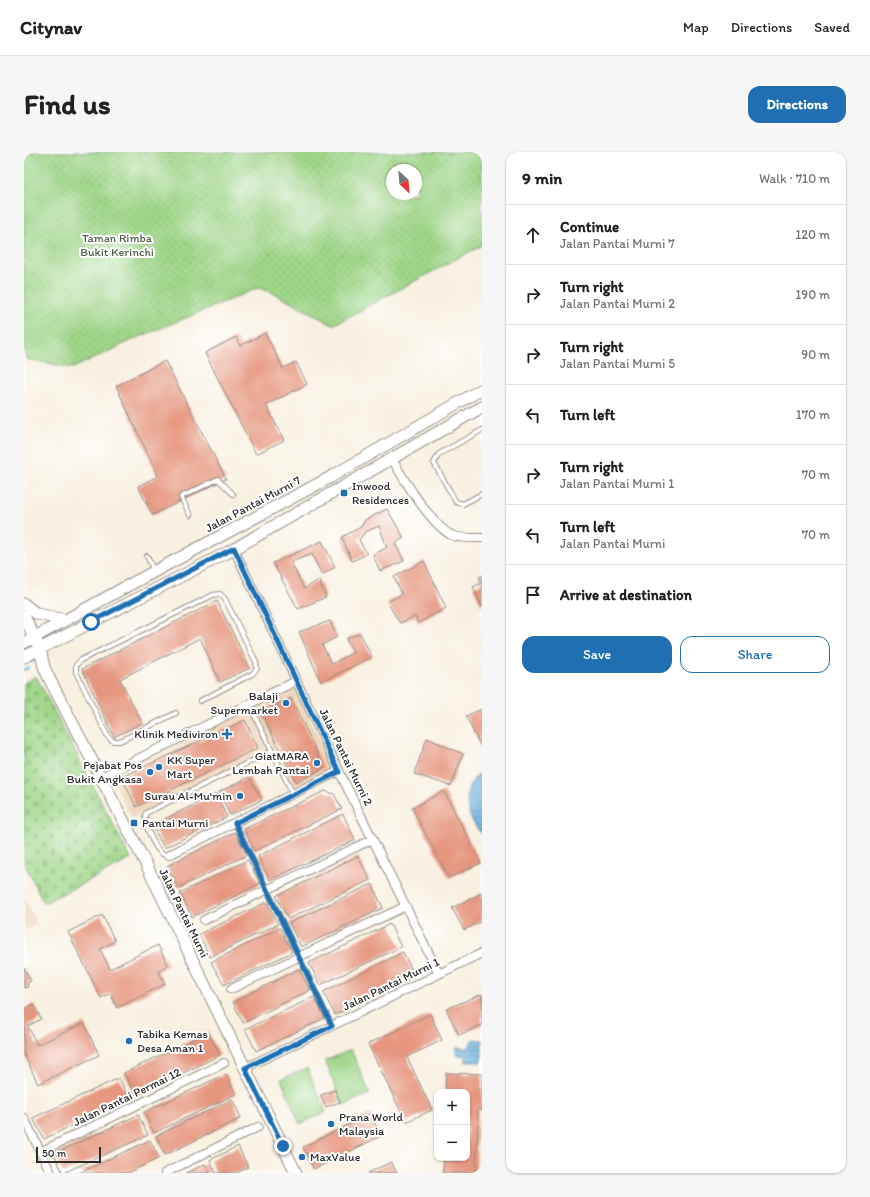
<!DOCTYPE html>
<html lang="en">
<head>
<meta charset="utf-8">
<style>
	:root { --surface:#fff; --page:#f6f6f6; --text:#202124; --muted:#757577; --line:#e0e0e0; --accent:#1f6fb2 }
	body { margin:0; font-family:Itim,sans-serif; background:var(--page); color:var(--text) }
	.controls { position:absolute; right:12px; bottom:12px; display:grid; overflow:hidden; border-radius:8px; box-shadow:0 1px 3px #0004 }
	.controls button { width:36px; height:36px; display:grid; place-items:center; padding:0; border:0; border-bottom:1px solid var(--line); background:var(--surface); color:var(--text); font:20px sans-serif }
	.compass { position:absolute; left:362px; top:12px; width:36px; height:36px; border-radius:50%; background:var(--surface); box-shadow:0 1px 3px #0004; rotate:154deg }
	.scale { position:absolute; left:12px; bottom:10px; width:65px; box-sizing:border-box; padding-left:4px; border:2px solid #2b2b2b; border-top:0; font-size:11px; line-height:14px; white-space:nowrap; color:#2b2b2b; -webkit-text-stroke:3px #fff; paint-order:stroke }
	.stop { position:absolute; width:12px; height:12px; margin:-9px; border:3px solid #1f6fb2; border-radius:50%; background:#fff }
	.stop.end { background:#1f6fb2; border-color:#fff; box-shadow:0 1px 4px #0008 }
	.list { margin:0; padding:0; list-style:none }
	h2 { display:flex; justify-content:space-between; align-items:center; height:52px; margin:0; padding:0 16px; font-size:17px }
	h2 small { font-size:13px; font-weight:400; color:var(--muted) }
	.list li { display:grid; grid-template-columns:26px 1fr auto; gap:12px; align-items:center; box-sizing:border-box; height:60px; padding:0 16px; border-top:1px solid var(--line) }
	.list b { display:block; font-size:15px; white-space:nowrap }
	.list p { margin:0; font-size:13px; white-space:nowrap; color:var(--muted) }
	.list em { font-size:13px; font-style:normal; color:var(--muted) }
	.actions { display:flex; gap:8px; padding:12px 16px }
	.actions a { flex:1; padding:9px 0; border:1px solid var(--accent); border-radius:12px; text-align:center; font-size:14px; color:var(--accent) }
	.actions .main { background:var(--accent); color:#fff }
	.icon { flex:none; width:22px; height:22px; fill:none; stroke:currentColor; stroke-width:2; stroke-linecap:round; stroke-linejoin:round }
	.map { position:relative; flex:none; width:458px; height:1021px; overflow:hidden; border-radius:12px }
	header { display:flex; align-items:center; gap:24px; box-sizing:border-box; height:56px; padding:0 20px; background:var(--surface); border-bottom:1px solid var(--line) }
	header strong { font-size:19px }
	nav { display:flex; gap:22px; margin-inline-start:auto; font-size:14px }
	.intro { display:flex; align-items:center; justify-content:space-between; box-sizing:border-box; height:96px; padding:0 24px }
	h1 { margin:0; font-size:28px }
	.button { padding:10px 18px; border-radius:12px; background:var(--accent); color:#fff; font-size:14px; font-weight:700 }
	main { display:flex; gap:24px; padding:0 24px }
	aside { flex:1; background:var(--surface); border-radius:12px; box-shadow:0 1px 3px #0004 }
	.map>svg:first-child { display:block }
</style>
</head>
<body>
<header>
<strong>Citynav</strong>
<nav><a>Map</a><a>Directions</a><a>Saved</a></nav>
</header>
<div class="intro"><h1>Find us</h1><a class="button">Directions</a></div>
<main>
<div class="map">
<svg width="458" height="1021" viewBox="0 0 458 1021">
	<defs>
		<pattern id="cemetery-stones" width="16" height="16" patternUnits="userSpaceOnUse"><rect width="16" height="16" fill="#9fd688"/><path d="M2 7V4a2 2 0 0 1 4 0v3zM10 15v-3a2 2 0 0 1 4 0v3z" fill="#89b876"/></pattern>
		<pattern id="park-dots" width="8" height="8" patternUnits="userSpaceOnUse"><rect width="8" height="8" fill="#9fd688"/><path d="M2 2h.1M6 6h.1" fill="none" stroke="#89b876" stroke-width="1.8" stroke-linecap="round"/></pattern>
		<pattern id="water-rules" width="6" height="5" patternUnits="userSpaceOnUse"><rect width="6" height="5" fill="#65aedc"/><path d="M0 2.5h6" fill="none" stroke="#538eb3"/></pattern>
	</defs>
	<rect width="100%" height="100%" fill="#fff"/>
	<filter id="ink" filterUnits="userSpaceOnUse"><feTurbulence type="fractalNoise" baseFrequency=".025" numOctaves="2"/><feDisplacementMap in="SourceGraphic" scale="8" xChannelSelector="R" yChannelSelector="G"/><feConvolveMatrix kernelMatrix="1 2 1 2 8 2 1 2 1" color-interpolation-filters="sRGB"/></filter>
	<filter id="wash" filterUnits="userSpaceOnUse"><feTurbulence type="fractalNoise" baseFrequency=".012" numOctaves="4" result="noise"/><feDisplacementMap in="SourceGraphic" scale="16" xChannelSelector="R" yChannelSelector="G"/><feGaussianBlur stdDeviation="0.9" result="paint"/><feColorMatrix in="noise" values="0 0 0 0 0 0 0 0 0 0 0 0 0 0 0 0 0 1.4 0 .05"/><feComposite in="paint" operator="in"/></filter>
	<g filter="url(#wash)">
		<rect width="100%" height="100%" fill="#f8f0e0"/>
		<path fill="#f0d6bc" d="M270 534 310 618 270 639 249 596 108 666 86 624Z
			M0 745 13 772 0 779Z"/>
		<path fill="#9fd688" stroke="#65805a" d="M327 898 346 942 319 953 301 909Z
			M283 916 302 960 276 972 257 927Z"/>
		<path fill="url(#cemetery-stones)" stroke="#65805a" d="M12 524 107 707 20 751 0 711V531Z"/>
		<path fill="url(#park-dots)" stroke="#65805a" fill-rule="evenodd" d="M0 0H458V93L309 173 247 140 234 136 113 186 49 216 2 207 0 196ZM368 18H392V42H368Z"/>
		<path fill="url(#water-rules)" stroke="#486c84" d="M458 620V682C441 666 435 634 458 620Z
			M449 887 458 888V905L456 911 450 909 441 910 442 904 432 903 433 895 443 896Z"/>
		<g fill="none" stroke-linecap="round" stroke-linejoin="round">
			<path stroke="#65aedc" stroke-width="2.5" d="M0 518 4 516"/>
		</g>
		<g id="blocks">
			<path fill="#e6967e" d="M241 181 259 216 272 210 283 232 242 253 260 288 232 302 181 201 212 185 216 194Z
				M141 209 202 327 128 363 114 334 134 324 92 234Z
				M363 357 380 386 371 391 380 409 356 419 349 403 363 395 355 374 341 380 335 388 343 402 328 409 318 385 337 375 341 368Z
				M298 389 311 415 298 423 288 402 267 410 280 437 295 428 302 445 274 457 249 411Z
				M400 409 422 456 394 471 391 464 376 471 363 450 378 442 370 425Z
				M458 423V455L449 435 458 431 455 425Z
				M193 449 226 516 196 530 176 486 96 527 118 571 90 585 58 517Z
				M306 469 313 485 298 493 308 512 330 500 322 487 336 481 348 505 297 530 275 480Z
				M267 546 300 616 272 630 237 560Z
				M458 557V597L442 564Z
				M221 568 234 596 112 655 98 625Z
				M403 586 439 602 427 634 390 622Z
				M225 625 238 648 206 663 195 640Z
				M301 639 310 642 318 657 230 699 220 677Z
				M420 639 457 711 425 726 388 656Z
				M192 642 203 665 140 696 128 673Z
				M319 662 331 688 246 728 234 704Z
				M211 680 223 703 154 736 143 714Z
				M334 704 346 728 264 767 252 744Z
				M224 708 236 732 168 765 156 741Z
				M348 732 359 756 277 795 265 771Z
				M458 741V769L440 778 428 756Z
				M243 750 254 772 186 805 175 782Z
				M78 763 91 789 76 797 86 817 134 793 144 813 134 819 141 832 93 856 86 841 77 846 44 780Z
				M366 772 377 795 296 833 285 811Z
				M256 776 268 800 200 833 187 810Z
				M379 800 391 824 311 863 299 840Z
				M0 816 7 829 3 831 4 835 0 836Z
				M275 817 286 838 219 871 209 850Z
				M458 842V873L435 883 422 857Z
				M290 845 301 866 232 899 221 877Z
				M10 852 17 867 4 874 13 893 60 871 75 903 14 932 0 902V857Z
				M406 862 418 888 383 905 408 958 382 970 344 892Z
				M184 880 196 903 112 944 100 921Z
				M422 921 458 922V958H454L452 1021H419L420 1006H443V940H421Z
				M202 922 212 942 130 981 120 960Z
				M95 926 105 946 20 987 9 966Z
				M311 938 316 950 302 955 297 943Z
				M208 947 217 966 141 1003 132 984Z
				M346 962 357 984 290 1017 279 995Z
				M114 963 124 983 39 1021 30 1002Z
				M126 988 135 1006 104 1021H55Z
				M214 994 224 1015 213 1021H192L186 1008Z
				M367 1010 373 1021H344Z
				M181 1012 186 1021H162Z"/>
		</g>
	</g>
	<g filter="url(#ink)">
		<use href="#blocks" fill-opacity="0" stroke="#928e86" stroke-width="1"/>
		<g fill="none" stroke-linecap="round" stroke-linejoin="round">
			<defs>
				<path id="lane" d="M458 278 415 302 410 311 432 350 439 352 458 342
					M166 363 157 345 194 327 209 342
					M123 404 130 419
					M225 552 269 642
					M152 561 96 589H89L84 585 52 520V513L57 508 189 443 196 442 201 447 232 510 233 517 228 522 176 549
					M211 671 308 874
					M145 703C141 703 138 703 136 700 130 694 118 669 122 661L248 599"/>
				<path id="street" d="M368 307C380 328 407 372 427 383 436 387 449 386 458 386
					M210 397 315 619 415 822
					M77 625 272 529
					M145 703 315 619
					M180 768 349 687
					M207 837 382 754
					M221 916 458 801
					M0 966 27 1021
					M16 1000 200 911
					M141 1021 234 975"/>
				<path id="secondary" d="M0 452 13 462 42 468
					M0 464 16 497 20 515 26 528 123 714 272 1021
					M0 491 105 433 305 326 458 237
					M0 505 210 397 458 255"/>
			</defs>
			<use href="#lane" stroke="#928e86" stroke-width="6"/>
			<use href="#street" stroke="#928e86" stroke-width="10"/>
			<use href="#secondary" stroke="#928e86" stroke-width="13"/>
			<use href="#lane" stroke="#fff" stroke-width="4"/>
			<use href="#street" stroke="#fff" stroke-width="8"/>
			<use href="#secondary" stroke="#fff" stroke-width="11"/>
		</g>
	</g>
	<g fill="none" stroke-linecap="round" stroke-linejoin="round" filter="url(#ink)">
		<path stroke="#1f6fb2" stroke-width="5" d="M67 470 210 396 315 620 211 671 308 874 221 916 259 994"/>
	</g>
	<g fill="#1f6fb2" stroke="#fff" stroke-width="1.5">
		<rect x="316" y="337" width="8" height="8" rx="2"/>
		<circle cx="262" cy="551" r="4"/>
		<path d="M201 576h4v4h4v4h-4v4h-4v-4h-4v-4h4z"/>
		<circle cx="293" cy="611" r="4"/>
		<circle cx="135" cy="615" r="4"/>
		<circle cx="126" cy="620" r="4"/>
		<circle cx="216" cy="644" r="4"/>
		<rect x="106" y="667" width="8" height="8" rx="2"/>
		<circle cx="105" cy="889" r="4"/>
		<circle cx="307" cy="972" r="4"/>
		<circle cx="278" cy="1005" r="4"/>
	</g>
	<g text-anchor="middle" stroke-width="4" stroke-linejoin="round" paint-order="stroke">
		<g font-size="12" fill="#4e5e47" stroke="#fff">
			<text x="93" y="90">Taman Rimba<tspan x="93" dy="14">Bukit Kerinchi</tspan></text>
		</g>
		<g font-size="12" fill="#2b2b2b" stroke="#fff" text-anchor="start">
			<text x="328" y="338">Inwood<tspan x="328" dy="14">Residences</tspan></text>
			<text x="254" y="548" text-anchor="end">Balaji<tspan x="254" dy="14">Supermarket</tspan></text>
			<text x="194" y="586" text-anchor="end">Klinik Mediviron</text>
			<text x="285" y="608" text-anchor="end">GiatMARA<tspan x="285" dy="14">Lembah Pantai</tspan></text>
			<text x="143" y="612">KK Super<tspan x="143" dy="14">Mart</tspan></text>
			<text x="118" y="617" text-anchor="end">Pejabat Pos<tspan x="118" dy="14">Bukit Angkasa</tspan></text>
			<text x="208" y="648" text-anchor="end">Surau Al-Mu'min</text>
			<text x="118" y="675">Pantai Murni</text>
			<text x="113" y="886">Tabika Kemas<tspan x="113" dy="14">Desa Aman 1</tspan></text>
			<text x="315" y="969">Prana World<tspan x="315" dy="14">Malaysia</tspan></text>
			<text x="286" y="1009">MaxValue</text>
		</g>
		<g font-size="12" fill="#2b2b2b" stroke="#fff">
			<text transform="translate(229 352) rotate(-28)" y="4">Jalan Pantai Murni 7</text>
			<text transform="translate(322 605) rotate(64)" y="4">Jalan Pantai Murni 2</text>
			<text transform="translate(160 761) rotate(64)" y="4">Jalan Pantai Murni</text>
			<text transform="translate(367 832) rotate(-26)" y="4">Jalan Pantai Murni 1</text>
			<text transform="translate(103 945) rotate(-26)" y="4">Jalan Pantai Permai 12</text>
		</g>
	</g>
</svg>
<div class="controls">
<button>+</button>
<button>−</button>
</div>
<svg class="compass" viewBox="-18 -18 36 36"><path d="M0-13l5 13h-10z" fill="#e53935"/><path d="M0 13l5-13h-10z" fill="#757577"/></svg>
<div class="scale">50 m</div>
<div class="stop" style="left:67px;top:470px"></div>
<div class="stop end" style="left:259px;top:994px"></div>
</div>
<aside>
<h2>9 min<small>Walk · 710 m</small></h2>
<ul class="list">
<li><svg class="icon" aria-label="ahead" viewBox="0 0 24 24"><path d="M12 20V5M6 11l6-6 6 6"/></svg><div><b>Continue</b><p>Jalan Pantai Murni 7</p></div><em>120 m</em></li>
<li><svg class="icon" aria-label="right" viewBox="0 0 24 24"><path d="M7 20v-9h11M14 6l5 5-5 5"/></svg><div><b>Turn right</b><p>Jalan Pantai Murni 2</p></div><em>190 m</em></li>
<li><svg class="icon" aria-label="right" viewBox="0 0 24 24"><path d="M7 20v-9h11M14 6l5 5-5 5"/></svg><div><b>Turn right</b><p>Jalan Pantai Murni 5</p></div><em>90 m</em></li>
<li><svg class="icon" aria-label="left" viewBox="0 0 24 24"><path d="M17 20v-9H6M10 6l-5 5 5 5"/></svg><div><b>Turn left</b></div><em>170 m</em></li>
<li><svg class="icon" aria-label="right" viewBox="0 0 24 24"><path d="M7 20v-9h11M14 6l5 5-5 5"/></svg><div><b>Turn right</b><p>Jalan Pantai Murni 1</p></div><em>70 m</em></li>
<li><svg class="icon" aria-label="left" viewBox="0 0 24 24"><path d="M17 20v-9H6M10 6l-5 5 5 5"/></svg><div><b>Turn left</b><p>Jalan Pantai Murni</p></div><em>70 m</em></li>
<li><svg class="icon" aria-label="arrive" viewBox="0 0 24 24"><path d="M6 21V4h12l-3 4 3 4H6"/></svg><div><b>Arrive at destination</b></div></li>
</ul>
<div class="actions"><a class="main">Save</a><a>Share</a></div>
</aside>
</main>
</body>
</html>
